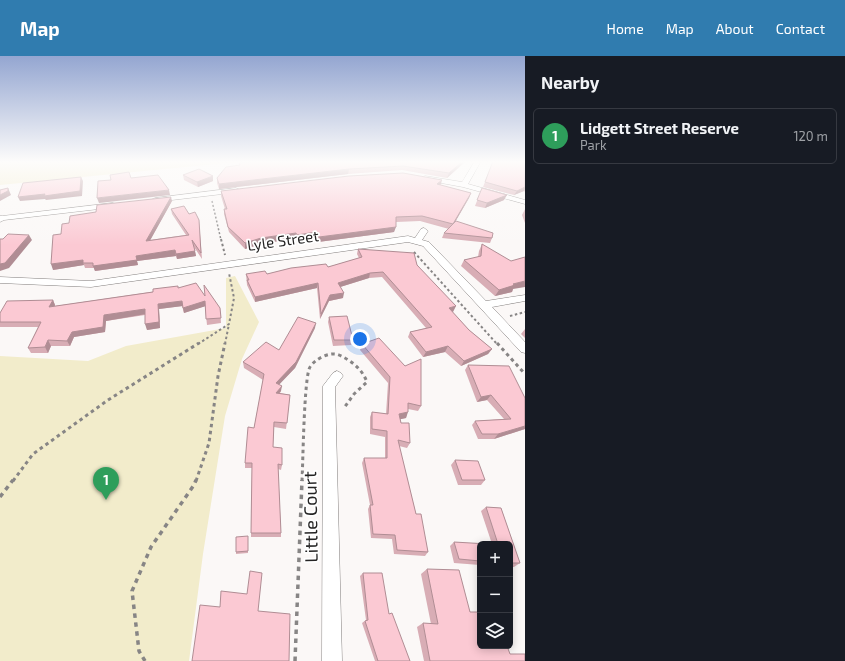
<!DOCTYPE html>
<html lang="en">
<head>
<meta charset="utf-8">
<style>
	:root { --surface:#171b24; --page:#242831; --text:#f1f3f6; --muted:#9ea1a6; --line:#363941; --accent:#307caf }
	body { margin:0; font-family:"Exo 2",sans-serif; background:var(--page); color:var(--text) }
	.controls { position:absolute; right:12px; bottom:12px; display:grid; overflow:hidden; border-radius:6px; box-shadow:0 2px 10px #0003 }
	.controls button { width:36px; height:36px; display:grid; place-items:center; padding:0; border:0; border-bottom:1px solid var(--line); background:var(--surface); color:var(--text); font:20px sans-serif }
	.you { position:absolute; left:360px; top:283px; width:14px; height:14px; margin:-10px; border:3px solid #fff; border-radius:50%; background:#1a73e8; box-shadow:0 0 0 6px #1a73e833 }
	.badge { display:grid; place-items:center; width:26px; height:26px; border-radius:50%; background:var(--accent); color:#fff; font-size:13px; font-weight:700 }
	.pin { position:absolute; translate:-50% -33px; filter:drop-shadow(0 1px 2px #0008) }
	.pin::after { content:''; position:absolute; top:21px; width:14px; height:12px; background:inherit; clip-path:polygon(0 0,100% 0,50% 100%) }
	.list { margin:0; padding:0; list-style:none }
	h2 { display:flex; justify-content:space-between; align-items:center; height:52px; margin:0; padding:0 16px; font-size:17px }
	h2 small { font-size:13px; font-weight:400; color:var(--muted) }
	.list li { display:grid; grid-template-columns:26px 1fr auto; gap:12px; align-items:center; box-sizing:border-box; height:56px; margin:0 8px 8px; padding:0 8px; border:1px solid var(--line); border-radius:6px }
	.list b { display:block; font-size:15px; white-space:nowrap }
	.list p { margin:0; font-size:13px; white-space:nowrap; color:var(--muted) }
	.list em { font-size:13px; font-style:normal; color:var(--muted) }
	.icon { flex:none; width:22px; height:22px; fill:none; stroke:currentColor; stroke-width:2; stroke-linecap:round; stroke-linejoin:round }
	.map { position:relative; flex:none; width:525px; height:605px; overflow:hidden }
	header { display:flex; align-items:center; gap:24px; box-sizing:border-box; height:56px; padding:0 20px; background:var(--accent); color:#fff }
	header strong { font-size:19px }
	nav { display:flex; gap:22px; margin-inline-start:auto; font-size:14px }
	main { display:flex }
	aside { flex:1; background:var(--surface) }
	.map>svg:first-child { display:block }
</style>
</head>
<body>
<header>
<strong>Map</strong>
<nav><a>Home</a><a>Map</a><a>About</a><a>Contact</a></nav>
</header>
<main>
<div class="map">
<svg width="525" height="605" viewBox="0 0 525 605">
	<rect width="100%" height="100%" fill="#fbf8f7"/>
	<path fill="#f2eccb" d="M0 105H247L0 129Z
		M235 220 259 266 242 303 225 360 203 498 189 605H0V300L88 305 126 290 226 272V222Z"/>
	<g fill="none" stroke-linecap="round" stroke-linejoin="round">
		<defs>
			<path id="minor" d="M475 105H481L468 128 525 144V148L463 131 425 124 421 122 425 120 462 126Z
				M236 132 240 134 239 136 155 146 151 144 155 142Z
				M113 147 117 149 116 151 4 164 0 166V160H2Z
				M424 172 428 175 422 184 429 186 486 245 525 239V245L492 251 525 286V297L521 296 423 190 408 186 91 231 0 227V221L91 225 408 180 415 182 421 173Z
				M337 315 341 317 343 320 335 331 342 605H322L323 330 333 317Z"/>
		</defs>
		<use href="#minor" stroke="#837f7e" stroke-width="1"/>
		<path stroke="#878585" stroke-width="1.5" stroke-dasharray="2 2" stroke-linecap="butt" d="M212 145 221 184"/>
		<path stroke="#878585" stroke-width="2" stroke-dasharray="2.5 2.5" stroke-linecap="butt" d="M221 183 225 199
			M414 196 497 288
			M510 260 525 256
			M198 288 229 268 234 242 229 217
			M225 288 229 268"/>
		<path stroke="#878585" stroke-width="3" stroke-dasharray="3.5 3.5" stroke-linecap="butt" d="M497 287 525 318
			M13 425 33 398 108 344 199 287
			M196 425 209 387 218 320 225 287
			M302 425C303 407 304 320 310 311 315 303 330 295 339 299 352 305 362 313 367 326L354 338 344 352"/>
		<path stroke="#878585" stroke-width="3.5" stroke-dasharray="4.5 4.5" stroke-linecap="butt" d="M0 441 13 424
			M145 605 139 595 132 535 151 491 194 429 196 424
			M295 605 302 424"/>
		<use href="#minor" fill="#fff" fill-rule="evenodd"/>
	</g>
	<path fill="#d8adb5" d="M291 105H466L447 122 402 114 348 118 219 133 217 127V122L239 109V107L280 106Z
		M493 105H525V136L524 135 514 139 483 131Z
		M183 119 213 125 198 131 184 124Z
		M441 128 440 129 471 137 469 142 455 166 492 182 490 187 442 182 444 177 449 173 420 165 396 166 394 176 318 186 315 181 297 184 296 182 261 188 245 193 229 176 224 158V153H225L221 140V135Z
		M482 132 504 144 485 152 475 150Z
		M172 145 150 184 186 179 172 158 171 153 189 158 199 164 202 203 194 191 196 200 177 203 176 200 137 205 138 209 95 215 94 212H85L84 209 53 214 61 178 69 167Z
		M525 153V167L522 159Z
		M482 188 513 233 512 236 495 240 461 210 464 204 478 201 479 195Z
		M358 193 417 209 453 256H452L469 274 492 293 488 298 461 310 445 296 423 301 408 281 410 276 426 272 382 221 369 222 340 231 343 242 329 245 320 263 317 232 255 246 247 229 246 218H267L328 211 359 202 357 198Z
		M178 232 205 240 220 252 221 267 207 269 205 250 184 257 182 250 159 253 160 272 147 274 145 259 106 265 105 276 74 281 70 290H51L48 297H31L28 292 38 271H0V257L53 244 55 249V250Z
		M329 261 353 284 351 289 333 290 328 266Z
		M315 272 295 312 279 328 281 335 280 337 290 339 286 373 274 371 273 391 282 409 281 414 278 413 281 477V481H251L252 412H245V407L254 372 263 324 244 312 243 306 279 294Z
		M525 273V282L521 278Z
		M362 288 421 350 418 355 408 353 406 362 400 363 401 367 410 387 407 392 399 390 416 458 428 496 425 500 394 498 392 483 371 482 368 453 370 449 362 407 364 402H385V381L370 378V361L372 356 386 358 388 327 360 294Z
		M468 309 525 342V373L494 383H478L472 369 475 365 504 363 487 344 477 346 465 314Z
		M455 404 485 424 481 429H458L451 409Z
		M486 451 501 452 520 507 514 511H510V488H492L481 455Z
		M248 480V497L236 498V496Z
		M454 486 480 488V509L454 507 450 490Z
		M427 513 470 556 510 598 525 605H424L417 571 423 567 431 568 421 518Z
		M363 517 389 558 410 605H375L362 567 366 564 360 520Z"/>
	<path fill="#b08d94" d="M463 105H466L447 122 449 117Z
		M349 113 348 118 219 133V128Z
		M213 120V125L198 131 197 126Z
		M81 121 83 125 82 140 46 144 45 143 20 145 18 141Z
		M442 124 441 128 436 133 437 128Z
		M525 131V133L524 135 514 139 517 135Z
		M8 132 11 139 0 145V139Z
		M169 134 170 139 99 147 97 142Z
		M471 137 469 142 451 173 453 168Z
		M507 139 504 144 485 152 487 147Z
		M171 141 172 145 147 190 146 185Z
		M396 171 394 176 318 186 319 181Z
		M316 176 315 181 297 184V179Z
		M296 177V182L261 188 245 193V187L261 182Z
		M29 179 32 184 9 212 0 215V208Z
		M175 194 176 200 137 205 138 209 95 215 93 210 136 200Z
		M195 195 196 200 177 203 176 198Z
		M83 204V207L84 209 53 214 51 208Z
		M370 217 369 222 337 232 338 227Z
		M525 225V231L513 233 512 236 495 240 499 234 513 228Z
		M318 227 317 232 255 246V241Z
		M344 237 343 242 329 245 320 263 321 258 330 239Z
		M53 244 55 249 52 256 49 251Z
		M182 245 183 250 159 253 160 272 147 274 145 268 158 248Z
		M205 245 206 250 184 257 183 252Z
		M456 250 453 256 446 257 449 252Z
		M145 253 146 258 106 265 105 276 74 281 70 290 67 285 72 276 104 259Z
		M316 267 315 272 295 312 276 332V327Z
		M48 284 51 290 48 297 45 291Z
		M448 290 445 296 423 301 426 296Z
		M492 293 488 298 461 310 464 305Z
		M282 330 281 335 275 342 276 337Z
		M491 339 487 344 477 346 481 341Z
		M408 356 406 362 397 364 399 358Z
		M525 370V373L494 383 498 378Z"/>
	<path fill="#fbc9d3" stroke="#b08d94" d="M258 105H279L280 106 291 105H463L449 117 403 110 349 113 219 128 217 122 226 111 240 109 239 107Z
		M493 105H525V131L517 135 485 126Z
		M199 113 213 120 197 126 183 119Z
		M129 116 131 122 158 119 169 134 97 142 98 125 111 124 110 119Z
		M403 117 442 124 437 128 471 137 453 168 422 160 396 161V171L319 181 316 176 297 179 296 177 261 182 245 187 228 171 224 153H227L221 135 349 120Z
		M81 121 80 135 44 140 45 138 18 141 23 127Z
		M8 132V135L0 139V134Z
		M482 132 507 139 487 147 477 144Z
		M171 141 146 185 189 179 171 153 184 150 189 158 195 156 199 164 201 197 192 184 195 195 176 198 175 194 136 200 137 204 93 210V207H83V204L51 208 53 179 61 178 62 168 69 167 70 160 96 156 97 149Z
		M456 165 493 177 492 182 444 177Z
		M8 178 29 179 5 207 0 208V183H3Z
		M482 188 511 205 525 201V225L513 228 515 229 499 234 464 204 481 200Z
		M358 193 414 197 417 209 456 250 449 252 469 274 492 293 464 305 448 290 426 296 410 276 432 271 383 216 370 217 338 227 344 237 330 239 321 258 318 227 255 241 247 224H249L246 218 265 215 267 218 291 212 326 208 328 211 362 201Z
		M196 227 205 240 204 229 220 252 221 262 206 263 205 245 183 252 182 245 158 248 159 266 145 268V253L104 259 103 271 72 276 67 285 48 284 45 291 28 292 41 266H0V257L7 245 53 244 49 251 153 236V233L178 230V232Z
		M347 260 353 284H334L329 261Z
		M298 261 316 267 296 306 276 327 282 330 276 337 290 339 287 367 274 366 273 391 282 392V409L278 408 281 477H251L252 407H245L248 371 254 372 264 318 243 306 266 286 279 294Z
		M379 282 405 310 421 303V350L408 347V356L399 358 401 367H409L410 387 398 384 416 458H421L428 496 397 494 395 479 373 478 370 449H373L364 402H387V375L372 373V356L388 358 390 321 362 288Z
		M468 309 509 310 525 342V370L498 378H482L475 365 511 363 491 339 481 341Z
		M455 404 478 405 485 424H462Z
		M486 451 501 452 520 507H510V488H498Z
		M248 480V495L236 496V481Z
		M454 486 488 488H480V505L459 503Z
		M427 513 459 514 470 556H480V590H507L510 598H525V605H430L423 567 438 568Z
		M250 515 262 517 258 555 290 558 289 605H192L200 549 220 551 221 535 247 538Z
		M363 517H382L389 558 392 557 410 605H378L365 565 368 564Z"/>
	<linearGradient id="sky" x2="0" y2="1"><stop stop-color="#94a6d1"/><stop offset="0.56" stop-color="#fdfcfb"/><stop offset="1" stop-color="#fdfcfb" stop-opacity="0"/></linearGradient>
	<rect width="525" height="189" fill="url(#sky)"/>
	<g text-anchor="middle" stroke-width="3.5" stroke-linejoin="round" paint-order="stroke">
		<g font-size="15" fill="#252424" stroke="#fff">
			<text transform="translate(283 185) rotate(-8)" y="5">Lyle Street</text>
		</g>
		<g font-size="18" fill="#252424" stroke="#fff">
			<text transform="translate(311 461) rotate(-91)" y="6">Little Court</text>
		</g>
	</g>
</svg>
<div class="controls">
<button>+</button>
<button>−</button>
<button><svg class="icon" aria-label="layers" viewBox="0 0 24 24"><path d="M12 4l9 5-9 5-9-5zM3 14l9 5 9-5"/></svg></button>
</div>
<div class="you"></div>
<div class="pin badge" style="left:106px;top:444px;background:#2e9e5b">1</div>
</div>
<aside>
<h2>Nearby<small></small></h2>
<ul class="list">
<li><span class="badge" style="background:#2e9e5b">1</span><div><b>Lidgett Street Reserve</b><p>Park</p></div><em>120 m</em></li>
</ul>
</aside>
</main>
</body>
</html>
